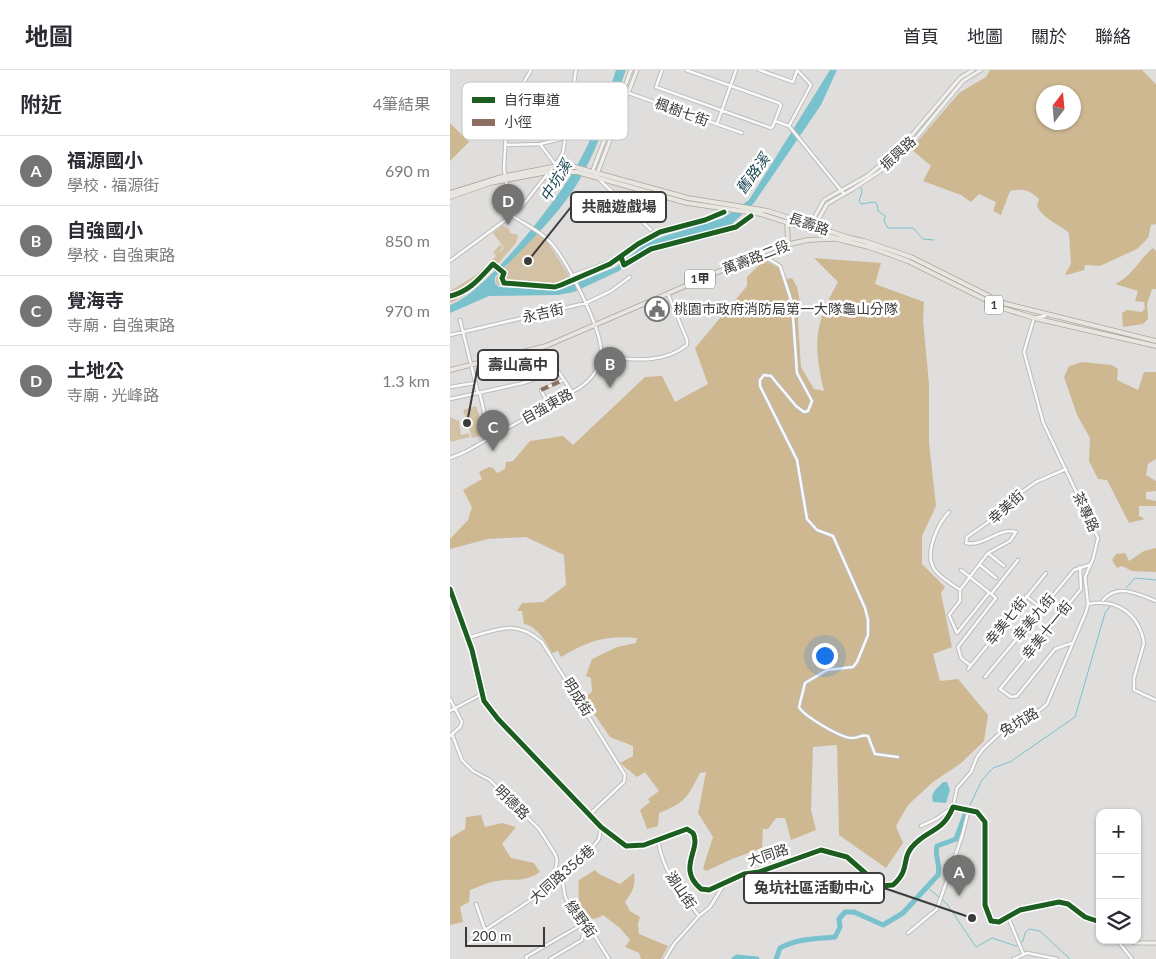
<!DOCTYPE html>
<html lang="zh-TW">
<head>
<meta charset="utf-8">
<style>
	:root { --surface:#fff; --page:#f2f2f3; --text:#2b2b33; --muted:#7c7c81; --line:#e1e1e2; --accent:#757473 }
	body { margin:0; font-family:Lato,"Noto Sans TC",sans-serif; background:var(--page); color:var(--text) }
	.controls { position:absolute; right:15px; bottom:15px; display:grid; overflow:hidden; border-radius:10px; box-shadow:0 1px 4px #0004 }
	.controls button { width:45px; height:45px; display:grid; place-items:center; padding:0; border:0; border-bottom:1px solid var(--line); background:var(--surface); color:var(--text); font:25px sans-serif }
	.compass { position:absolute; left:586px; top:15px; width:45px; height:45px; border-radius:50%; background:var(--surface); box-shadow:0 1px 4px #0004; rotate:16deg }
	.scale { position:absolute; left:15px; bottom:12px; width:80px; box-sizing:border-box; padding-left:5px; border:2px solid #3c3b3a; border-top:0; font-size:14px; line-height:18px; white-space:nowrap; color:#3c3b3a; -webkit-text-stroke:4px #fff; paint-order:stroke }
	.you { position:absolute; left:374px; top:585px; width:18px; height:18px; margin:-12px; border:4px solid #fff; border-radius:50%; background:#1a73e8; box-shadow:0 0 0 8px #1a73e833 }
	.badge { display:grid; place-items:center; width:32px; height:32px; border-radius:50%; background:var(--accent); color:#fff; font-size:16px; font-weight:700 }
	.pin { position:absolute; translate:-50% -41px; filter:drop-shadow(0 1px 2px #0008) }
	.pin::after { content:''; position:absolute; top:26px; width:18px; height:15px; background:inherit; clip-path:polygon(0 0,100% 0,50% 100%) }
	.list { margin:0; padding:0; list-style:none }
	h2 { display:flex; justify-content:space-between; align-items:center; height:65px; margin:0; padding:0 20px; font-size:21px }
	h2 small { font-size:16px; font-weight:400; color:var(--muted) }
	.list li { display:grid; grid-template-columns:32px 1fr auto; gap:15px; align-items:center; box-sizing:border-box; height:70px; padding:0 20px; border-top:1px solid var(--line) }
	.list b { display:block; font-size:19px; white-space:nowrap }
	.list p { margin:0; font-size:16px; white-space:nowrap; color:var(--muted) }
	.list em { font-size:16px; font-style:normal; color:var(--muted) }
	.icon { flex:none; width:28px; height:28px; fill:none; stroke:currentColor; stroke-width:2; stroke-linecap:round; stroke-linejoin:round }
	.map { position:relative; flex:none; width:706px; height:889px; overflow:hidden }
	header { display:flex; align-items:center; gap:30px; box-sizing:border-box; height:70px; padding:0 25px; background:var(--surface); border-bottom:1px solid var(--line) }
	header strong { font-size:24px }
	nav { display:flex; gap:28px; margin-inline-start:auto; font-size:18px }
	main { display:flex }
	aside { flex:1; background:var(--surface) }
	.map>svg:first-child { display:block }
</style>
</head>
<body>
<header>
<strong>地圖</strong>
<nav><a>首頁</a><a>地圖</a><a>關於</a><a>聯絡</a></nav>
</header>
<main>
<aside>
<h2>附近<small>4筆結果</small></h2>
<ul class="list">
<li><span class="badge">A</span><div><b>福源國小</b><p>學校 · 福源街</p></div><em>690 m</em></li>
<li><span class="badge">B</span><div><b>自強國小</b><p>學校 · 自強東路</p></div><em>850 m</em></li>
<li><span class="badge">C</span><div><b>覺海寺</b><p>寺廟 · 自強東路</p></div><em>970 m</em></li>
<li><span class="badge">D</span><div><b>土地公</b><p>寺廟 · 光峰路</p></div><em>1.3 km</em></li>
</ul>
</aside>
<div class="map">
<svg width="706" height="889" viewBox="0 0 706 889">
	<rect width="100%" height="100%" fill="#dfdedc"/>
	<path fill="#d2c1a4" d="M52 155 60 160V163L68 165 66 173C46 195 28 222 0 233V221L26 205 46 186 43 182 50 175 53 177 48 184 54 178 43 163Z
		M85 162 97 171 124 214 109 219 50 216 46 213V208Z
		M26 336 35 364 22 368 13 340Z
		M0 347 9 351 11 365 19 363 20 367 0 372Z"/>
	<path fill="#ceb892" fill-rule="evenodd" d="M540 0H692L706 14V154L701 155 698 168 687 179 650 196 635 195 634 200 617 205 615 204 621 194 619 163C608 153 594 150 587 136L589 129C580 120 572 118 560 121L551 145 543 141 546 132 529 124 521 132 511 125 473 111 481 96 461 79 509 23 536 7ZM594 22H624V52H594Z
		M0 53 19 72 0 91Z
		M703 178 706 181V219H702L697 234 698 249 693 254 673 257 672 243 677 240 692 242 695 238 694 232 685 231 688 221 665 214C682 207 689 189 703 178Z
		M364 188 431 193 425 214 474 232 473 250 479 314V373L486 436 472 466V494L495 517 491 523 502 577 483 584 490 611 508 609 538 645 534 671 510 694 483 712 458 735 446 756 453 773 436 798 389 765 387 675 363 677 361 740 366 760 341 770 335 748H326L318 759H313L312 778 282 789 256 801 253 798 263 767 248 743 256 702 250 703C237 728 236 732 209 743L208 756 197 759 190 740 200 732 198 729 209 721 195 702 187 707 170 693 183 686V676L160 667 133 628 142 622 141 608 136 606 142 589 167 577 186 573 187 568C155 565 138 571 111 587L108 581 102 583C96 572 87 556 74 554L72 541H67L72 533 93 532 116 515 114 485 76 467 38 469 0 479V469L18 450 22 437 13 420 32 409 29 402 39 397 43 398 47 403 55 399 56 392 63 391 80 371 113 366 123 375 195 307 212 306 225 332 258 314 245 278 297 216V207L314 190 329 198 336 209 342 208 347 217 350 232 348 251 351 297 364 319 374 321C363 274 364 255 388 212Z
		M632 292 662 295 668 299 667 310 688 320 694 302H706V389L698 394 696 405 706 411V421L696 422V429L706 431V436H689V446L695 449 679 453 657 410 648 409 639 391 640 368 627 345 614 307 619 296Z
		M706 478V502L682 501 672 496 667 498 662 490 666 484 675 483 679 491 694 481Z
		M31 745 35 757 52 753 66 757 52 774 61 788 84 793 90 802C74 813 64 808 47 811 38 812 29 817 20 820L19 832 10 837 13 852 0 855V768L15 759 16 747Z
		M145 800 149 804 170 814 184 803C186 816 182 822 175 832L180 841 190 847 188 854 189 864 218 876 211 889H191L189 883 175 877 180 870 170 858 153 845C150 847 145 849 142 849 127 849 128 820 129 810Z"/>
	<path fill="#7ac1ce" d="M166 0H176C162 36 149 75 130 109 109 146 74 177 45 207V213L49 217 109 220 166 197 199 171 273 148 299 130 380 0H387L371 35 304 133 280 156 199 177 169 201 124 222 108 225 39 226 0 243V235C36 223 110 127 129 92 145 63 156 31 166 0Z
		M493 712H497L500 720 496 733 483 732C480 722 487 719 493 712Z"/>
	<g fill="none" stroke-linecap="round" stroke-linejoin="round">
		<path stroke="#7ac1ce" stroke-width="1" d="M411 118 412 122 409 131 411 134 424 132 427 134 428 141 435 146 434 151 438 158H463L473 169 484 170
			M676 518 685 508 706 510
			M520 735 532 710 543 698 560 692 625 647 655 543 661 535
			M478 818 497 834 526 877 542 868 566 876 573 871 575 863 579 859 590 861 620 889"/>
		<path stroke="#7ac1ce" stroke-width="5" d="M284 889 287 887 307 889
			M326 889 330 878C348 868 366 869 385 867L390 857 389 849 395 842H404L433 855 453 843 488 805C491 794 484 786 487 776L506 769 515 745"/>
		<defs>
			<path id="street" d="M212 0 206 17 321 58 323 56 331 35 329 33 236 0
				M309 0 343 12 347 0
				M173 21 292 63
				M325 51 339 56 394 124
				M267 54 286 0
				M339 56 361 15 347 0
				M90 74 105 94
				M55 75 90 74 115 68
				M149 109 201 160
				M61 145 54 99 57 41 81 0
				M310 184 330 196 342 233 347 303 362 331 358 341 354 342 346 336 321 306 314 305 310 310V316L347 390 357 449 367 460 383 466 415 538 418 550V565L407 592 403 597 377 600 355 613 349 637C354 646 392 669 403 668 409 668 412 664 418 666L425 684 448 687
				M0 191 69 140 110 88 113 82 126 0
				M121 206 162 191 169 186
				M10 250 28 323
				M0 265 136 233 161 221 180 207
				M152 287C182 289 212 295 237 275V270L218 224
				M0 317 25 313
				M30 324 40 368
				M0 329 73 313 108 301 122 322
				M99 336 91 320 113 310
				M0 388 15 382 129 318C141 310 150 299 151 284 153 261 116 188 99 171 89 160 74 154 61 145
				M499 442C488 453 475 482 483 497 487 506 502 514 510 520
				M538 483 554 496
				M530 495 546 508
				M511 500 546 528 508 577 511 588 520 595
				M510 520 538 483 560 471 566 462C548 457 535 477 516 473L517 467 547 446 566 426 586 412 616 399
				M510 520V531L499 545 507 563 539 523
				M541 524 568 490
				M576 526 591 538
				M653 530C668 513 688 524 706 531
				M638 534C667 528 689 544 694 573L684 608V620L706 630
				M18 568C48 559 66 549 92 572L175 705 174 712 139 745
				M622 573 605 579 567 626 561 627 550 619 631 519 630 497
				M518 599 596 503
				M535 607 624 500 639 495
				M0 629 12 652 10 657 0 666
				M0 641 32 624
				M2 664 12 690 23 701 40 710 89 759 105 784 107 790 105 802 113 814 115 826 119 835 131 855 141 860 159 889
				M471 756 486 749 503 737 507 718 521 702 527 687 533 679 551 662 578 650 597 634 636 542 638 534 635 507 643 489 648 468 593 352 574 282 584 248 595 246
				M208 770C212 800 231 823 249 846L224 874 215 889
				M26 834 35 860 105 814 114 798 142 778 149 769 151 757
				M249 846 260 837 275 813
				M558 847 573 883
				M458 863 487 839 512 766 519 739
				M667 870 682 889
				M77 889 76 887 131 855
				M100 889 132 870 134 857
				M564 889 577 883 607 889"/>
			<path id="secondary" d="M147 104 187 0
				M147 107 143 100 181 0
				M360 155 374 130 417 106 450 79 510 8 523 0
				M364 157 377 134 403 119 438 96 462 73 513 11 531 0
				M0 519 22 580 34 631 48 649 151 757 176 776 194 775 237 759 243 763C252 779 226 798 251 819L259 820 294 804 309 802 371 780 397 787 430 816 443 815C461 799 451 789 462 777 478 758 492 764 503 737L527 742 535 752V835L541 851 549 852 570 840 609 832 618 834 635 847 650 852
				M676 870 685 873H706"/>
			<path id="primary" d="M0 123 55 106 102 97H125L238 128 318 141 400 168
				M0 127 40 113 98 102H127L237 133 311 144 391 170 419 177 458 191 552 238 584 248 706 276
				M337 152 338 174
				M0 300 96 276 326 177 358 170 400 168 414 171 461 187 553 233 706 271"/>
		</defs>
		<use href="#street" stroke="#bdbcbb" stroke-width="4.5"/>
		<use href="#secondary" stroke="#bdbcbb" stroke-width="5"/>
		<use href="#primary" stroke="#aca69d" stroke-width="5.5"/>
		<use href="#street" stroke="#fafafa" stroke-width="2.5"/>
		<use href="#secondary" stroke="#f2f0ed" stroke-width="3"/>
		<use href="#primary" stroke="#e8e6e0" stroke-width="4"/>
		<path stroke="#8d6e63" stroke-width="4" stroke-dasharray="8 4" stroke-linecap="butt" d="M91 320 113 310"/>
		<defs>
			<path id="cycleway" d="M171 187 174 195 201 179 286 157 301 146
				M54 213 105 217 111 215 160 194 188 174 210 162 255 150 274 142
				M0 226C19 222 30 208 43 194L54 203 52 208 54 213
				M0 519 22 580 34 631 48 649 151 757 176 776 194 775 237 759 243 763C252 779 226 798 251 819L259 820 294 804 309 802 371 780 397 787 430 816 443 815C461 799 451 789 462 777 478 758 492 764 503 737L527 742 535 752V835L541 851 549 852 570 840 609 832 618 834 635 847 650 852"/>
		</defs>
		<use href="#cycleway" stroke="#fff" stroke-width="8"/>
		<use href="#cycleway" stroke="#1b5e20" stroke-width="5"/>
	</g>
	<defs>
		<symbol id="civic-ring" viewBox="-11 -11 22 22"><circle r="9.5" fill="#fff" stroke="#757473" stroke-width="1.5"/><path d="M-.6-6.5H3V-4.5H.6V-3L4-1V1h2V6H-6V1h2V-1L-.6-3ZM-1.2 2.5V6h2.4V2.5Z" fill="#757473"/></symbol>
	</defs>
	<g fill-rule="evenodd">
		<use href="#civic-ring" x="193" y="225" width="28" height="28"/>
	</g>
	<g text-anchor="middle" stroke-width="5" stroke-linejoin="round" paint-order="stroke">
		<g fill="#fff" stroke="#767675" stroke-width="1">
			<rect x="235" y="199.5" width="30" height="19" rx="4"/>
			<rect x="535" y="225.5" width="18" height="19" rx="4"/>
		</g>
		<g font-size="12" font-weight="bold" fill="#3c3b3a">
			<text x="250" y="213">1甲</text>
			<text x="544" y="239">1</text>
		</g>
		<g font-size="14" fill="#3c3b3a" stroke="#fff">
			<text transform="translate(232 42) rotate(20)" y="5">楓樹七街</text>
			<text transform="translate(448 83) rotate(-43)" y="5">振興路</text>
			<text transform="translate(359 154) rotate(18)" y="5">長壽路</text>
			<text transform="translate(306 187) rotate(-21)" y="5">萬壽路二段</text>
			<text transform="translate(93 243) rotate(-13)" y="5">永吉街</text>
			<text transform="translate(97 336) rotate(-29)" y="5">自強東路</text>
			<text transform="translate(556 437) rotate(-42)" y="5">幸美街</text>
			<text transform="translate(636 442) rotate(65)" y="5">茶專路</text>
			<text transform="translate(584 547) rotate(-50)" y="5">幸美九街</text>
			<text transform="translate(556 551) rotate(-51)" y="5">幸美七街</text>
			<text transform="translate(597 560) rotate(-51)" y="5">幸美十一街</text>
			<text transform="translate(128 627) rotate(58)" y="5">明成街</text>
			<text transform="translate(569 652) rotate(-30)" y="5">兔坑路</text>
			<text transform="translate(62 732) rotate(45)" y="5">明德路</text>
			<text transform="translate(318 785) rotate(-18)" y="5">大同路</text>
			<text transform="translate(112 804) rotate(-41)" y="5">大同路356巷</text>
			<text transform="translate(231 820) rotate(56)" y="5">湖山街</text>
			<text transform="translate(131 849) rotate(54)" y="5">綠野街</text>
		</g>
		<g font-size="14" fill="#3c3b3a" stroke="#fff" text-anchor="start">
			<text x="224" y="244">桃園市政府消防局第一大隊龜山分隊</text>
		</g>
		<g font-size="15" font-style="italic" fill="#1c4952" stroke="#fff">
			<text transform="translate(303 104) rotate(-54)" y="5">舊路溪</text>
			<text transform="translate(106 111) rotate(-58)" y="5">中坑溪</text>
		</g>
	</g>
	<rect x="12" y="12" width="166" height="58" rx="8" fill="#fff" stroke="#c4c4c4" stroke-width="1"/>
	<rect x="22" y="27" width="23" height="6" fill="#1b5e20"/>
	<rect x="22" y="49" width="23" height="7" fill="#8d6e63"/>
	<g font-size="14" fill="#3c3b3a">
		<text x="54" y="35">自行車道</text>
		<text x="54" y="57">小徑</text>
	</g>
	<path fill="none" stroke="#3c3b3a" stroke-width="2" d="M78 191L121 137M17 353L28 295M522 848L434 818"/>
	<g fill="#3c3b3a" stroke="#fff" stroke-width="2">
		<circle cx="78" cy="191" r="5"/>
		<circle cx="17" cy="353" r="5"/>
		<circle cx="522" cy="848" r="5"/>
	</g>
	<g fill="#fff" stroke="#3c3b3a" stroke-width="2">
		<rect x="121" y="122" width="95" height="30" rx="5"/>
		<rect x="28" y="280" width="80" height="30" rx="5"/>
		<rect x="294" y="803" width="140" height="30" rx="5"/>
	</g>
	<g font-size="15" text-anchor="middle" font-weight="bold" fill="#3c3b3a">
		<text x="169" y="142">共融遊戲場</text>
		<text x="68" y="300">壽山高中</text>
		<text x="364" y="823">兔坑社區活動中心</text>
	</g>
</svg>
<div class="controls">
<button>+</button>
<button>−</button>
<button><svg class="icon" aria-label="layers" viewBox="0 0 24 24"><path d="M12 4l9 5-9 5-9-5zM3 14l9 5 9-5"/></svg></button>
</div>
<svg class="compass" viewBox="-18 -18 36 36"><path d="M0-13l5 13h-10z" fill="#e53935"/><path d="M0 13l5-13h-10z" fill="#7c7c81"/></svg>
<div class="scale">200 m</div>
<div class="you"></div>
<div class="pin badge" style="left:509px;top:826px">A</div>
<div class="pin badge" style="left:160px;top:318px">B</div>
<div class="pin badge" style="left:43px;top:381px">C</div>
<div class="pin badge" style="left:58px;top:155px">D</div>
</div>
</main>
</body>
</html>
